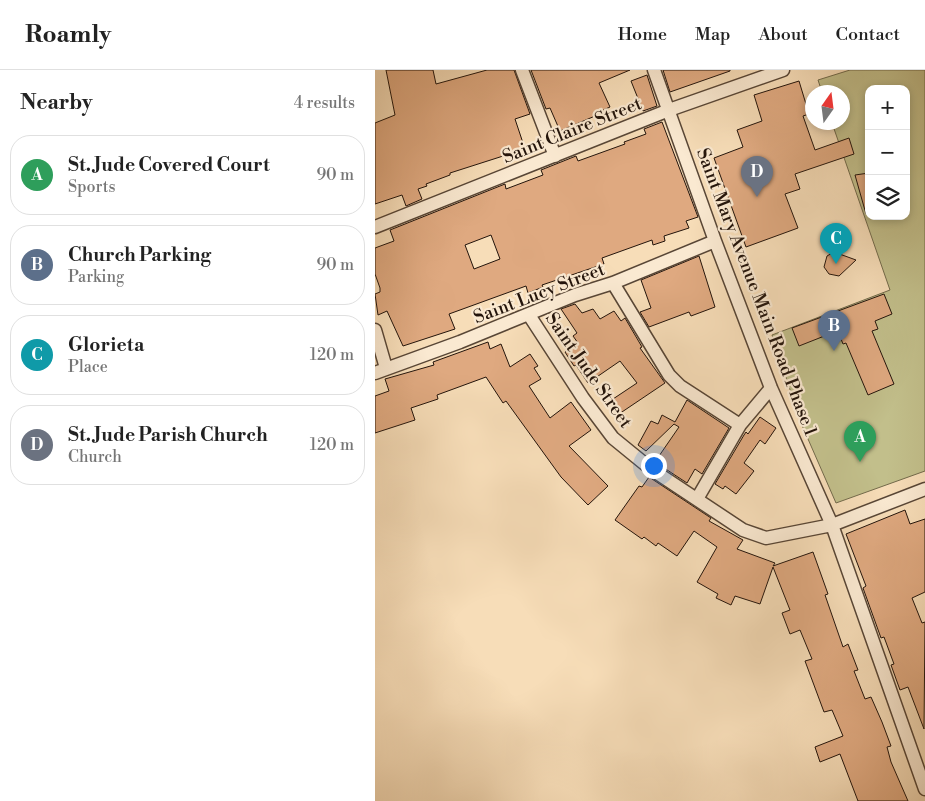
<!DOCTYPE html>
<html lang="en">
<head>
<meta charset="utf-8">
<style>
	:root { --surface:#fff; --page:#f6f6f6; --text:#222; --muted:#767676; --line:#e0e0e0; --accent:#db2777 }
	body { margin:0; font-family:"Libre Bodoni",serif; background:var(--page); color:var(--text) }
	.controls { position:absolute; right:15px; top:15px; display:grid; overflow:hidden; border-radius:10px; box-shadow:0 2px 8px #0003 }
	.controls button { width:45px; height:45px; display:grid; place-items:center; padding:0; border:0; border-bottom:1px solid var(--line); background:var(--surface); color:var(--text); font:25px sans-serif }
	.compass { position:absolute; left:430px; top:15px; width:45px; height:45px; border-radius:50%; background:var(--surface); box-shadow:0 2px 8px #0003; rotate:14deg }
	.you { position:absolute; left:278px; top:395px; width:18px; height:18px; margin:-12px; border:4px solid #fff; border-radius:50%; background:#1a73e8; box-shadow:0 0 0 8px #1a73e833 }
	.badge { display:grid; place-items:center; width:32px; height:32px; border-radius:50%; background:var(--accent); color:#fff; font-size:16px; font-weight:700 }
	.pin { position:absolute; translate:-50% -41px; filter:drop-shadow(0 1px 2px #0008) }
	.pin::after { content:''; position:absolute; top:26px; width:18px; height:15px; background:inherit; clip-path:polygon(0 0,100% 0,50% 100%) }
	.list { margin:0; padding:0; list-style:none }
	h2 { display:flex; justify-content:space-between; align-items:center; height:65px; margin:0; padding:0 20px; font-size:21px }
	h2 small { font-size:16px; font-weight:400; color:var(--muted) }
	.list li { display:grid; grid-template-columns:32px 1fr auto; gap:15px; align-items:center; box-sizing:border-box; height:80px; margin:0 10px 10px; padding:0 10px; border:1px solid var(--line); border-radius:20px }
	.list b { display:block; font-size:19px; white-space:nowrap }
	.list p { margin:0; font-size:16px; white-space:nowrap; color:var(--muted) }
	.list em { font-size:16px; font-style:normal; color:var(--muted) }
	.icon { flex:none; width:28px; height:28px; fill:none; stroke:currentColor; stroke-width:2; stroke-linecap:round; stroke-linejoin:round }
	.map { position:relative; flex:none; width:550px; height:731px; overflow:hidden }
	header { display:flex; align-items:center; gap:30px; box-sizing:border-box; height:70px; padding:0 25px; background:var(--surface); border-bottom:1px solid var(--line) }
	header strong { font-size:24px }
	nav { display:flex; gap:28px; margin-inline-start:auto; font-size:18px }
	main { display:flex }
	aside { flex:1; background:var(--surface) }
	.map>svg:first-child { display:block }
</style>
</head>
<body>
<header>
<strong>Roamly</strong>
<nav><a>Home</a><a>Map</a><a>About</a><a>Contact</a></nav>
</header>
<main>
<aside>
<h2>Nearby<small>4 results</small></h2>
<ul class="list">
<li><span class="badge" style="background:#2e9e5b">A</span><div><b>St. Jude Covered Court</b><p>Sports</p></div><em>90 m</em></li>
<li><span class="badge" style="background:#5c6f8a">B</span><div><b>Church Parking</b><p>Parking</p></div><em>90 m</em></li>
<li><span class="badge" style="background:#0f9aa8">C</span><div><b>Glorieta</b><p>Place</p></div><em>120 m</em></li>
<li><span class="badge" style="background:#6b7280">D</span><div><b>St. Jude Parish Church</b><p>Church</p></div><em>120 m</em></li>
</ul>
</aside>
<div class="map">
<svg width="550" height="731" viewBox="0 0 550 731">
	<rect width="100%" height="100%" fill="#f7ddb8"/>
	<filter id="stains"><feTurbulence type="fractalNoise" baseFrequency=".004" numOctaves="4"/><feColorMatrix values="0 0 0 0 .2 0 0 0 0 .09 0 0 0 0 .02 0 0 0 .5 -.17"/></filter>
	<radialGradient id="worn" r=".72"><stop offset=".6" stop-color="#630" stop-opacity="0"/><stop offset="1" stop-color="#630" stop-opacity=".3"/></radialGradient>
	<path fill="#c2bf8b" stroke="#726a4b" fill-rule="evenodd" d="M475 0H550V401L461 433 426 353 397 265 515 220 457 53 468 52V22H447L443 10ZM494 19H531V146H494Z"/>
	<path fill="#dfa980" stroke="#23140b" fill-rule="evenodd" d="M11 0H58L61 14 112 0H139L155 44 140 49 150 79 75 103V105L51 114 52 116 43 119 47 129 31 136 27 125 0 134V53L20 45Z
		M156 0H255L224 13 235 37 219 44 220 46 185 61 175 38 171 39Z
		M288 0H355V1L295 22Z
		M272 5 282 36 268 41 256 11Z
		M424 11 434 44 428 46 440 80 474 68 479 84 420 104 425 119 410 124 423 158 371 177 339 88 368 77 362 60 387 51 379 25Z
		M287 52 323 147 311 151 314 158 289 166 290 171 278 175 277 170 227 188 229 194 167 215 168 217 153 223 151 216 74 244 80 259 28 276 12 241 3 245 0 224 5 222V218L0 204V178L19 171 15 160 130 114 131 119 168 105 166 100 201 86 203 91 250 74 249 72 271 64 269 59ZM116 165 125 189 99 199 90 175Z
		M494 103V143L491 144 480 105Z
		M459 182 481 190 464 206 454 204 449 197 452 186Z
		M324 186 340 237 316 246 314 242 274 257 265 242 276 238 266 210Z
		M509 224 517 244 500 251 503 259 497 261 519 314 493 325 471 273 468 274 464 264 459 266 457 263 424 276 417 258Z
		M200 234 207 243 218 239 225 249 239 241 246 251 250 248 267 277 265 278 290 313 241 346 232 333 262 313 245 291 213 313 201 295 199 296 190 282 203 273 198 266 202 263 186 239Z
		M113 272 115 279 126 274 135 297 155 284 163 296 159 298 166 309 154 316 175 348 196 332 216 360 194 376 233 416 213 435 186 407 131 331 128 333 111 307 62 325 63 329 36 338 40 350 0 363V326L14 321 10 309 59 295 58 292Z
		M312 330 354 358 327 404 320 399 312 413 283 394 286 388 284 386 304 357 299 354 271 381 263 375 276 351 283 354 287 345 300 352Z
		M385 347 401 358 390 374 385 370 369 393 379 401 361 424 350 416 348 419 340 414 369 365 371 362 373 364Z
		M274 407 336 448 334 451 368 470 362 479 400 493 398 496 438 482 453 524 450 525 468 577 473 574 483 600 479 601 490 629 496 627 507 652 516 676 512 677 516 692 533 731H483L465 684 445 692 440 677 468 666 457 640 449 642 430 591 437 589 425 560 415 564 407 543 415 540 398 497 385 534 360 526 356 535 341 528 343 524 322 512 342 477 319 461 302 486 283 473 281 476 269 467 267 469 240 450 264 416 267 417Z
		M530 440 535 454 550 449V522L537 528 547 553 550 552 549 659 533 617 525 620 516 595 519 594 509 567 506 568 488 518 491 516 471 464Z"/>
	<g fill="none" stroke-linecap="round" stroke-linejoin="round">
		<defs>
			<path id="street" d="M147 0 180 86
				M279 0 340 171 396 318 457 455 550 719
				M0 157 294 40 408 0
				M238 213 294 305 305 316 365 355
				M154 245 208 328 238 368 276 399 368 460 391 468 457 455 550 419
				M0 260 11 298
				M0 303 85 272 200 225 238 213 340 171
				M322 429 365 355 396 318"/>
		</defs>
		<use href="#street" stroke="#584636" stroke-width="15"/>
		<use href="#street" stroke="#fae9d1" stroke-width="12"/>
	</g>
	<g text-anchor="middle" stroke-width="4.5" stroke-linejoin="round" paint-order="stroke">
		<g font-size="18" fill="#23140b" stroke="#fae9d1">
			<text transform="translate(197 60) rotate(-22)" y="6">Saint Claire Street</text>
			<text transform="translate(382 222) rotate(69)" y="6">Saint Mary Avenue Main Road Phase 1</text>
			<text transform="translate(164 223) rotate(-21)" y="6">Saint Lucy Street</text>
			<text transform="translate(214 300) rotate(55)" y="6">Saint Jude Street</text>
		</g>
	</g>
	<rect width="100%" height="100%" filter="url(#stains)"/>
	<rect width="100%" height="100%" fill="url(#worn)"/>
</svg>
<div class="controls">
<button>+</button>
<button>−</button>
<button><svg class="icon" aria-label="layers" viewBox="0 0 24 24"><path d="M12 4l9 5-9 5-9-5zM3 14l9 5 9-5"/></svg></button>
</div>
<svg class="compass" viewBox="-18 -18 36 36"><path d="M0-13l5 13h-10z" fill="#e53935"/><path d="M0 13l5-13h-10z" fill="#767676"/></svg>
<div class="you"></div>
<div class="pin badge" style="left:485px;top:392px;background:#2e9e5b">A</div>
<div class="pin badge" style="left:459px;top:281px;background:#5c6f8a">B</div>
<div class="pin badge" style="left:461px;top:194px;background:#0f9aa8">C</div>
<div class="pin badge" style="left:382px;top:127px;background:#6b7280">D</div>
</div>
</main>
</body>
</html>
